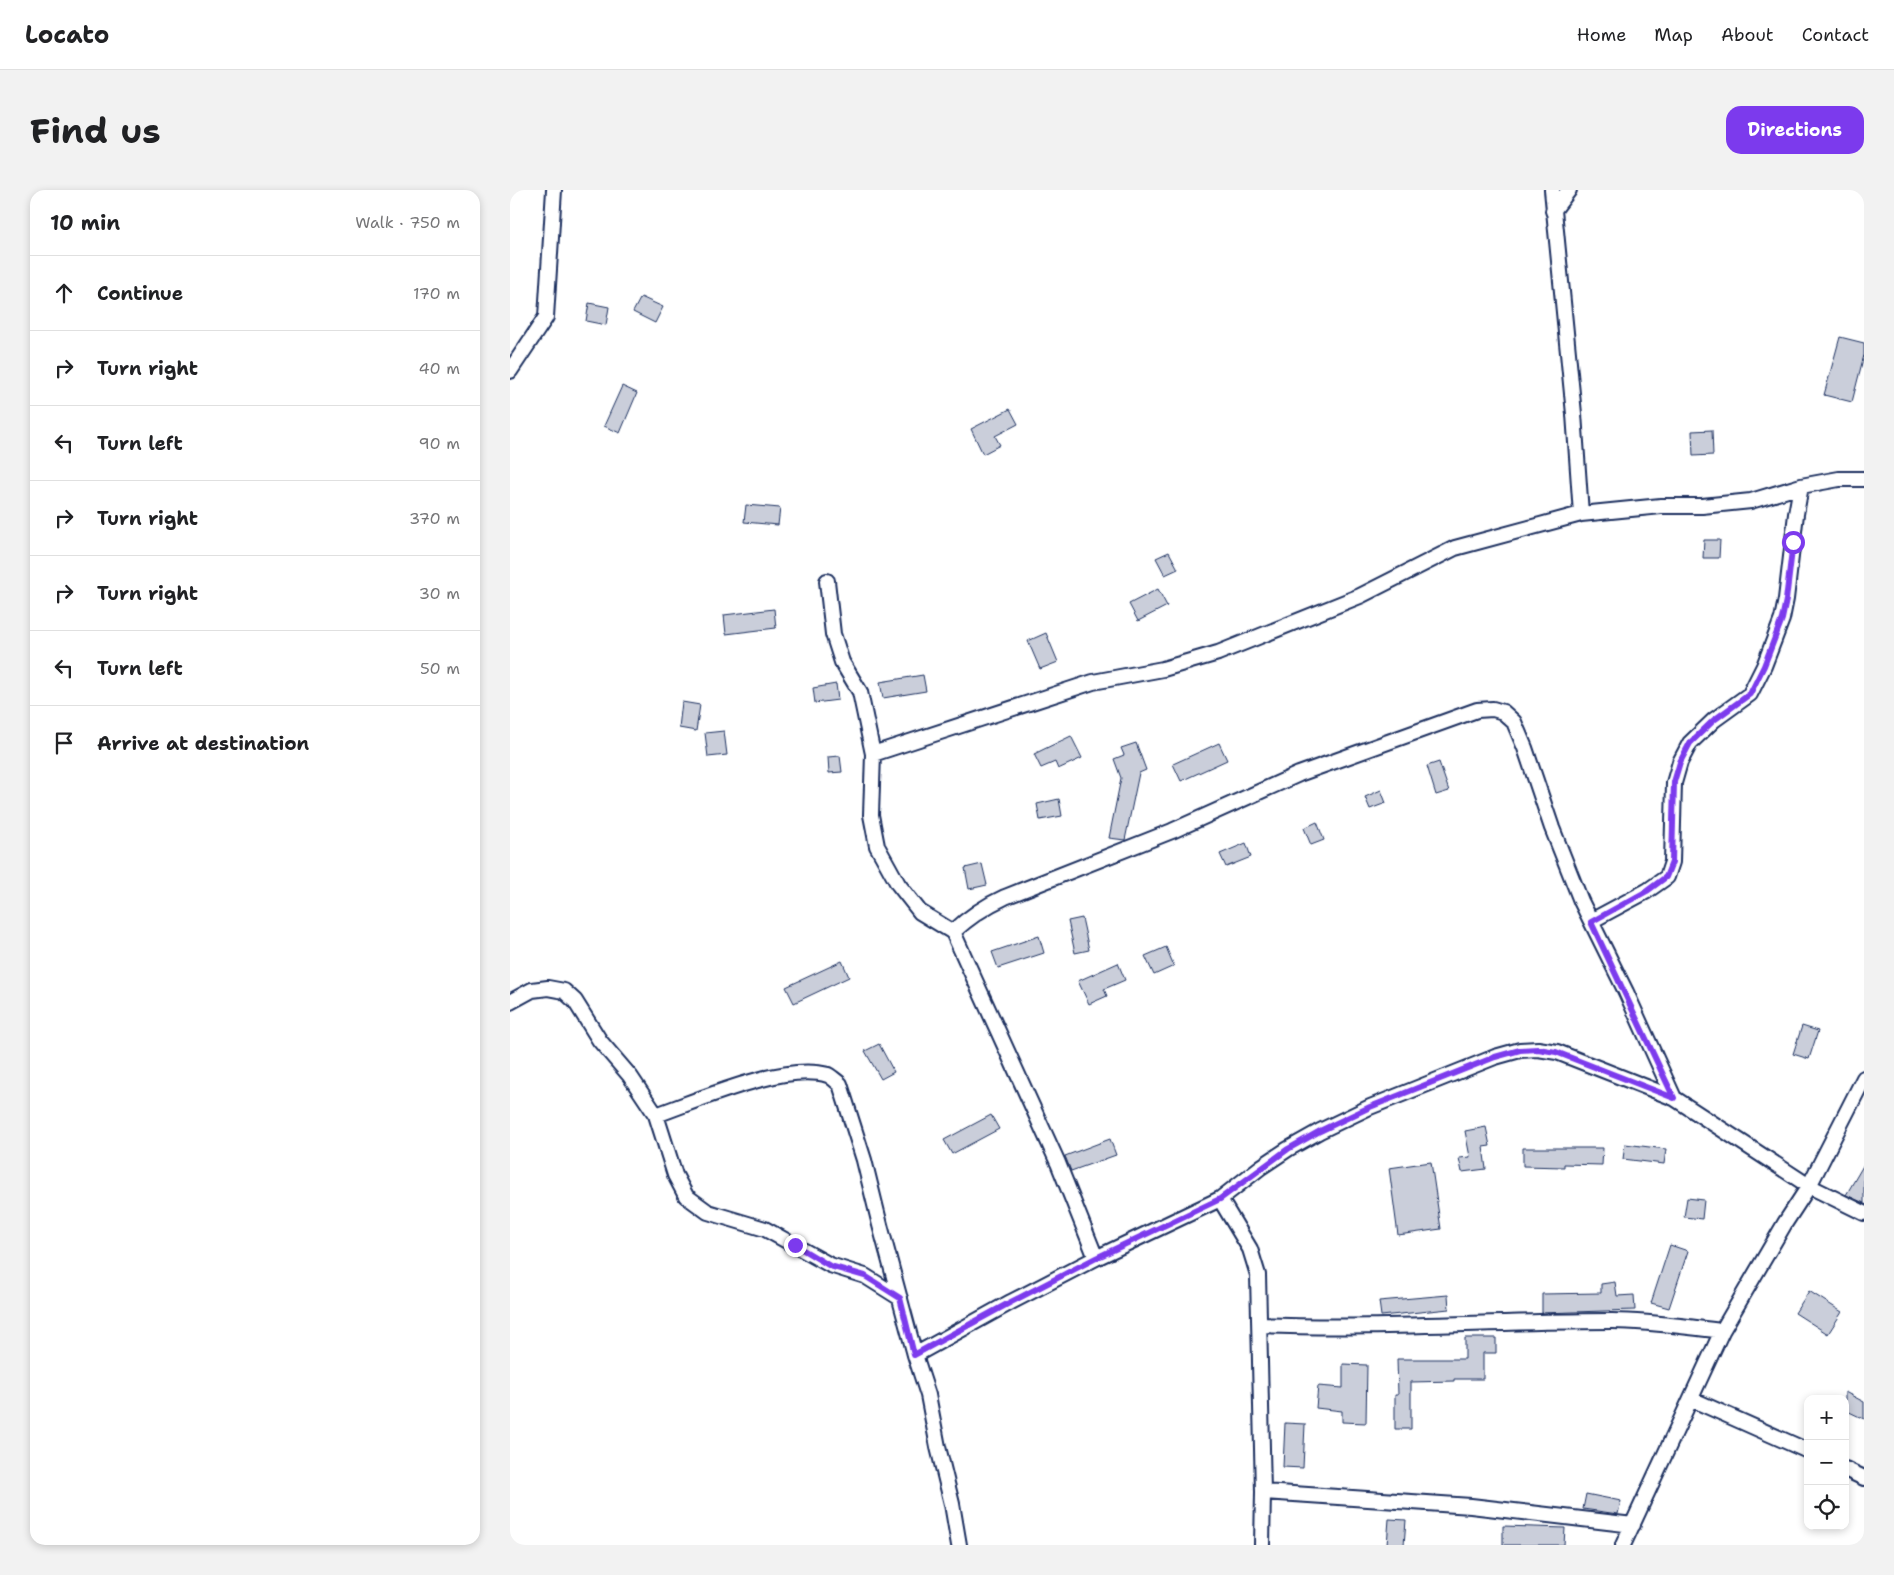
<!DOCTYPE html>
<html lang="en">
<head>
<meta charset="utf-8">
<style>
	:root { --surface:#fff; --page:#f2f2f2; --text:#202124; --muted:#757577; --line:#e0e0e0; --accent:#7c3aed }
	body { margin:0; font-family:"Shantell Sans",sans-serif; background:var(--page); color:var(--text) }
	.controls { position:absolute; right:15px; bottom:15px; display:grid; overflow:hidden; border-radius:10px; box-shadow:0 2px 8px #0003 }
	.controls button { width:45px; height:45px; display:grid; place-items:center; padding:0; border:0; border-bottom:1px solid var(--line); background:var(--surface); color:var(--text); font:25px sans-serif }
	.stop { position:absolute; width:15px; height:15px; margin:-11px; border:4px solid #7c3aed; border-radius:50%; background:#fff }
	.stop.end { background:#7c3aed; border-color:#fff; box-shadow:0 1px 5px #0008 }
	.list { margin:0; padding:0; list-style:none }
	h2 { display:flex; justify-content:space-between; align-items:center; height:65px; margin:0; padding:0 20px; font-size:21px }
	h2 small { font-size:16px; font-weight:400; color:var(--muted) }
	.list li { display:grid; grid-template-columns:32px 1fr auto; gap:15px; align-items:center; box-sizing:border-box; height:75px; padding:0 20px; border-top:1px solid var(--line) }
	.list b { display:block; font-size:19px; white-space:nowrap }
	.list em { font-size:16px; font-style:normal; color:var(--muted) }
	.icon { flex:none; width:28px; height:28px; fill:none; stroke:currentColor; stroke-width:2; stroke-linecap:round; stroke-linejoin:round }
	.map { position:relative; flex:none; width:1354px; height:1355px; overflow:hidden; border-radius:15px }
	header { display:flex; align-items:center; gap:30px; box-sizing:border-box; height:70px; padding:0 25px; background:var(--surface); border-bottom:1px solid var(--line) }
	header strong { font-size:24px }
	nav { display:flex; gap:28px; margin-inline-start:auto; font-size:18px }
	.intro { display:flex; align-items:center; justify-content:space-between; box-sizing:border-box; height:120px; padding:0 30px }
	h1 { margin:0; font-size:35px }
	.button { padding:12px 22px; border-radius:15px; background:var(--accent); color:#fff; font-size:18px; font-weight:700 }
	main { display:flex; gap:30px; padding:0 30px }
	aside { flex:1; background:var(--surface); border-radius:15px; box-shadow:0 2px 8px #0003 }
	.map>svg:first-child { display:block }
</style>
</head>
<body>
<header>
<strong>Locato</strong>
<nav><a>Home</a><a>Map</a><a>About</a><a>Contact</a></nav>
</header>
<div class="intro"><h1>Find us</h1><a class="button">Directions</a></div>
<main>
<aside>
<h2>10 min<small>Walk · 750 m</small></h2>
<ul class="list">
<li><svg class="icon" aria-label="ahead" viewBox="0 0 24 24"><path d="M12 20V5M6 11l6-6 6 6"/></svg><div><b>Continue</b></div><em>170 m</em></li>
<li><svg class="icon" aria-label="right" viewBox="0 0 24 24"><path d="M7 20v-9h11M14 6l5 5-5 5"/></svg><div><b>Turn right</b></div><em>40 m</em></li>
<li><svg class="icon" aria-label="left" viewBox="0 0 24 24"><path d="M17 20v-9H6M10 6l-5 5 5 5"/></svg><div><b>Turn left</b></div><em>90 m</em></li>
<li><svg class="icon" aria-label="right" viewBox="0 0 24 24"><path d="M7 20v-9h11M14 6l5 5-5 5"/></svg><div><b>Turn right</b></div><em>370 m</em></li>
<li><svg class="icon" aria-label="right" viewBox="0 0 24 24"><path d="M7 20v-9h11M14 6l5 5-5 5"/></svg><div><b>Turn right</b></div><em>30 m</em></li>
<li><svg class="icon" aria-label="left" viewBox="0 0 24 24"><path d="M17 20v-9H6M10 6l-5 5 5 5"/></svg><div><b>Turn left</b></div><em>50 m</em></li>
<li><svg class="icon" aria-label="arrive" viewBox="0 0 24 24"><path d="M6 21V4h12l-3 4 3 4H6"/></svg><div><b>Arrive at destination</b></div></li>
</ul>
</aside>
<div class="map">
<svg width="1354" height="1355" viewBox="0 0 1354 1355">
	<rect width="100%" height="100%" fill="#fff"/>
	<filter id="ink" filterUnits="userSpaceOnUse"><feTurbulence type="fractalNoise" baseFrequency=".02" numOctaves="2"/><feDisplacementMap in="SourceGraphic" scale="10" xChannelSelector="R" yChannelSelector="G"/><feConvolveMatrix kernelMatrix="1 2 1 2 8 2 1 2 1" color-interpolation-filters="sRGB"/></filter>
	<g filter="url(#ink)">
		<path fill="#caceda" stroke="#1b2f5e" d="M131 107 153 117 145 133 123 122Z
			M79 113 99 117 96 135 76 131Z
			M1330 147 1354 153V165L1342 212 1314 205Z
			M112 196 127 203 110 243 94 236Z
			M500 219 508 234 485 246 490 255 473 264 461 239Z
			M1202 240 1203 265 1183 266 1182 241Z
			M236 315 270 318 268 335 234 332Z
			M1194 350H1210L1209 368H1193Z
			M659 362 668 379 655 385 646 368Z
			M648 399 657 416 628 431 619 414Z
			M264 419 266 438 216 444 214 425Z
			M536 443 548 472 530 479 518 451Z
			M413 485 416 501 373 508 370 492Z
			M326 494 328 510 305 513 303 498Z
			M172 512 190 515 186 541 169 538Z
			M214 541 217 565 198 567 195 543Z
			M561 546 572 568 548 579 545 572 531 578 524 564Z
			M626 553 636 580 629 583 615 650 599 648 611 588 604 569 614 565 611 558Z
			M709 553 717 570 671 591 663 574Z
			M330 566 332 582 319 583 318 567Z
			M929 572 939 601 926 605 917 576Z
			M871 600 876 613 860 619 855 607Z
			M549 609 552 626 530 630 527 614Z
			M807 632 814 650 801 655 794 638Z
			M736 653 741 667 716 677 710 664Z
			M472 674 477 695 459 699 455 678Z
			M572 728 579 760 565 763 558 731Z
			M529 746 534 763 488 778 482 762Z
			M656 757 664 776 644 785 635 766Z
			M332 771 339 787 284 813 276 797Z
			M608 773 615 790 594 799 597 806 579 814 568 791Z
			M1292 836 1308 841 1299 869 1283 864Z
			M369 854 384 882 371 889 355 861Z
			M481 925 489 939 442 964 434 950Z
			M976 937 980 956 973 957 976 979 952 982 949 968 960 967 955 941Z
			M600 949 606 965 561 981 555 966Z
			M1115 954 1156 959 1154 974 1113 969Z
			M1013 958H1093L1092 975 1054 974V977L1013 976Z
			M921 972 931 1039 888 1045 879 978Z
			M1354 974V1013L1336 1005Z
			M1177 1008 1194 1010 1192 1029 1174 1027Z
			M1160 1055 1178 1061 1159 1118 1141 1113Z
			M1105 1092 1107 1106 1124 1105 1125 1120 1032 1123V1104L1091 1103V1094Z
			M1299 1101 1332 1122 1318 1144 1285 1123Z
			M938 1105 939 1119 871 1126 869 1111Z
			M955 1148H986V1163H973V1189H944V1191L901 1192V1239H885V1205H888L887 1169H955Z
			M833 1174 857 1175 856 1233 832 1232V1221L806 1218 808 1196 833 1198Z
			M1335 1202 1354 1212V1229L1335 1220Z
			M775 1233 795 1234 793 1278 773 1277Z
			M1076 1304 1111 1311 1108 1324 1073 1319Z
			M879 1329 896 1330 894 1355H877Z
			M993 1336 1055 1338 1054 1355H993Z"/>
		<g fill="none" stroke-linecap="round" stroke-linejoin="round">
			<defs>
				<path id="street" d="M1042 0 1064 224 1071 324
					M1043 21 1059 0
					M0 181 36 127 44 0
					M317 391 323 444 332 472 350 502 363 564 361 625 367 656 388 694 410 722 443 742C459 727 475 716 495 707L662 641 789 584 967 520 983 519 993 522 1004 532 1015 558 1042 638 1071 711 1116 802 1164 908
					M363 564 583 492 653 479 708 463 850 406 945 358 1071 324 1151 316H1192L1241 311 1291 296 1329 289H1354
					M1081 731 1137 701 1157 687 1162 672 1164 593 1170 572 1180 553 1204 530 1240 504 1254 476 1272 429 1276 409 1286 324 1291 296
					M443 742 548 973 586 1068
					M0 812 22 800 38 798 54 801 65 811 90 851 120 886 146 925 165 985 176 1006 198 1022 255 1039 320 1075 355 1086 390 1108
					M146 925C189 910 274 872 318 885 322 887 326 891 330 894L354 970 370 1035 405 1165 418 1205 428 1257 442 1314 449 1355
					M710 1009 740 1059 748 1085 753 1302 961 1316 1123 1335
					M750 1135C867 1140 985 1131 1102 1131 1139 1131 1176 1137 1212 1141
					M405 1165 501 1112 586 1068 710 1009 751 977 778 959 810 941 860 917 985 867 1010 860 1028 859 1047 862 1164 908 1299 996 1354 1023
					M1181 1209 1298 1261
					M1335 1279 1354 1288
					M752 1355 753 1302
					M1113 1355 1212 1141 1275 1033 1299 996 1354 888"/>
			</defs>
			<use href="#street" stroke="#1b2f5e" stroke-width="18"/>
			<use href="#street" stroke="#fff" stroke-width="14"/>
		</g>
	</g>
	<g fill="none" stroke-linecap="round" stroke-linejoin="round" filter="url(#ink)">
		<path stroke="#7c3aed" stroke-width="6" d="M285 1055 320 1076 355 1086 390 1108 404 1165 501 1112 586 1068 710 1009 778 959 810 941 860 917 985 867 1010 860 1028 859 1046 862 1164 908 1081 732 1137 701 1156 687 1162 672 1164 592 1170 572 1180 553 1204 530 1240 504 1254 476 1272 429 1276 410 1283 352"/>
	</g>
</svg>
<div class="controls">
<button>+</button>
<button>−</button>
<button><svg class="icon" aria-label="locate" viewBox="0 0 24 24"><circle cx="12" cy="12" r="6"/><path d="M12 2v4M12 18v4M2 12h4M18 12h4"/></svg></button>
</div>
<div class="stop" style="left:1283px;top:352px"></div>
<div class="stop end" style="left:285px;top:1055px"></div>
</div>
</main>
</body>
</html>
